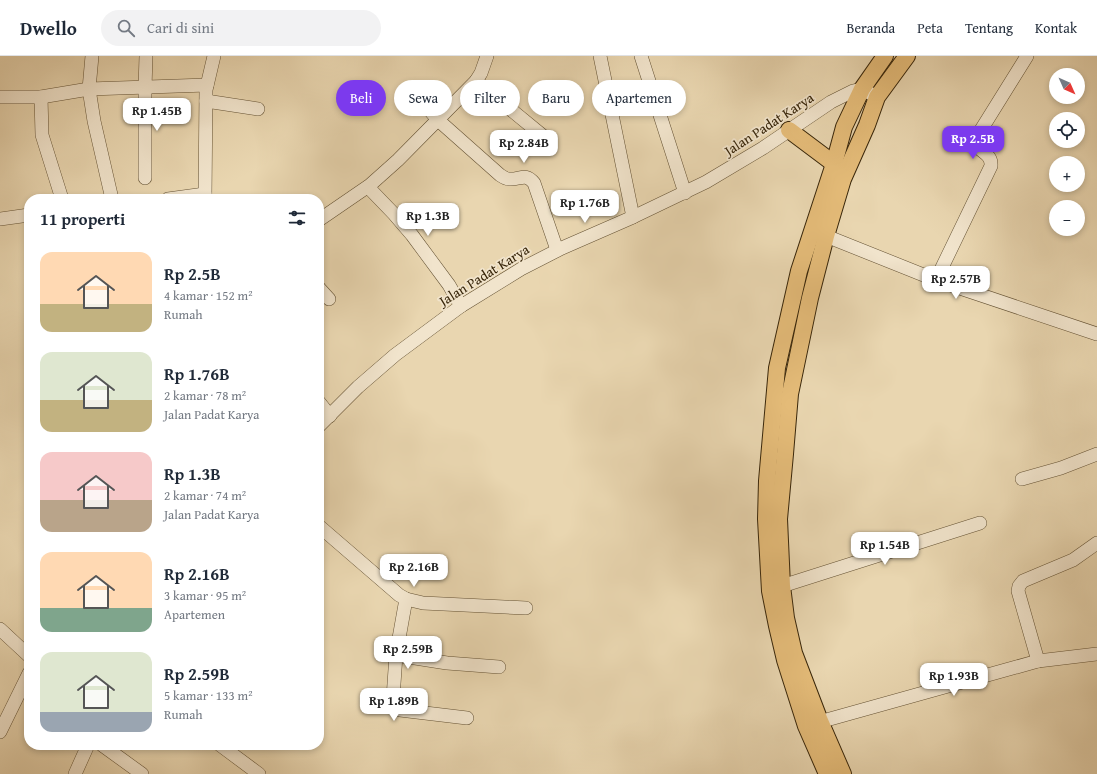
<!DOCTYPE html>
<html lang="id">
<meta charset="utf-8">
<style>
:root{--surface:#fff;--page:#f2f2f3;--text:#1f2937;--muted:#747a83;--line:#e0e1e3;--accent:#7c3aed}
body{margin:0;font-family:"Gentium Book Plus",serif;background:var(--page);color:var(--text);height:100vh;display:flex;flex-direction:column;font-size:15px;white-space:nowrap}
*{box-sizing:border-box;margin:0}
p{font-size:13px;color:var(--muted)}
.icon{flex:none;width:22px;height:22px;fill:none;stroke:currentColor;stroke-width:2;stroke-linecap:round;stroke-linejoin:round}
.map{position:relative;flex:1;overflow:hidden}
.side{position:absolute;left:24px;top:138px;width:300px;height:556px;display:flex;flex-direction:column;background:var(--surface);border-radius:16px;box-shadow:0 2px 6px #0003}
.side>*{flex:none}
.top-card{position:absolute;left:336px;top:24px;width:380px;height:36px;display:flex;gap:8px}
.needle{width:26px;rotate:135deg}
.tools{position:absolute;left:1049px;top:12px;display:grid;gap:8px}
.tools a{display:grid;place-items:center;width:36px;height:36px;border-radius:50%;background:var(--surface);box-shadow:0 2px 6px #0003;font-size:20px}
.price{position:absolute;translate:-50% -34px;padding:0 9px;border-radius:8px;background:#fff;color:#222;font-size:13px;line-height:26px;filter:drop-shadow(0 1px 2px #0008)}
.price::after{content:'';position:absolute;left:50%;top:24px;width:12px;height:9px;margin-left:-6px;background:inherit;clip-path:polygon(0 0,100% 0,50% 100%)}
.price.active{background:var(--accent);color:#fff}
ul{padding:0;list-style:none}
li{display:flex;align-items:center;gap:12px;height:100px;padding:0 16px}
li span{display:grid;place-items:center;flex:none;width:112px;height:80px;border-radius:12px;color:#555}
li>.icon{margin-inline-start:auto}
span .icon{width:48px;height:48px;fill:#fffc;stroke-width:1}
li b{font-size:17px}
h2{display:flex;justify-content:space-between;align-items:center;height:48px;padding:0 16px;font-size:17px}
.tag{padding:0 14px;border-radius:18px;background:var(--surface);box-shadow:0 2px 6px #0003;font-size:14px;line-height:36px}
.tag.active{background:var(--accent);color:#fff}
header{display:flex;align-items:center;gap:24px;box-sizing:border-box;height:56px;padding:0 20px;background:var(--surface);border-bottom:1px solid var(--line)}
header strong{font-size:19px}
nav{display:flex;gap:22px;margin-inline-start:auto;font-size:14px}
.search{width:280px;height:36px;background:var(--page);display:flex;align-items:center;gap:10px;box-sizing:border-box;padding:0 14px;border-radius:22px;color:var(--muted);font-size:15px}
.map>svg:first-child{display:block}
</style>
<header>
<strong>Dwello</strong>
<div class="search"><svg class="icon" aria-label="search" viewBox="0 0 24 24"><circle cx="10" cy="10" r="6"/><path d="M15 15l6 6"/></svg>Cari di sini</div>
<nav><a>Beranda</a><a>Peta</a><a>Tentang</a><a>Kontak</a></nav>
</header>
<div class="map">
<svg width="1097" height="718" viewBox="0 0 1097 718">
<rect width="100%" height="100%" fill="#e9d6b0"/>
<filter id="stains"><feTurbulence type="fractalNoise" baseFrequency=".005" numOctaves="4"/><feColorMatrix values="0 0 0 0 .2 0 0 0 0 .09 0 0 0 0 .02 0 0 0 .5 -.17"/></filter>
<radialGradient id="worn" r=".72"><stop offset=".6" stop-color="#630" stop-opacity="0"/><stop offset="1" stop-color="#630" stop-opacity=".3"/></radialGradient>
<g fill="none" stroke-linecap="round" stroke-linejoin="round">
<g stroke="#645234" stroke-width="14">
<g id="minor">
<path d="M92,0L89,33L94,65L112,143"/>
<path d="M600,0L633,161"/>
<path d="M641,0L685,137"/>
<path d="M476,25L543,80"/>
<path d="M412,33L438,64L500,119C503,121 506,123 509,123C520,124 525,116 534,127L557,194"/>
<path d="M0,41H41L89,33L207,29"/>
<path d="M41,41L42,79L62,143"/>
<path d="M206,45L258,53"/>
<path d="M145,122V32L146,0"/>
<path d="M368,131L394,158L412,179L449,229L461,250"/>
<path d="M168,143L205,138"/>
<path d="M205,143L206,34L214,0"/>
<path d="M0,163L29,159"/>
<path d="M319,164L370,129L398,104L476,25L481,17L487,0"/>
<path d="M826,180L936,224L1097,278"/>
<path d="M936,224L991,110C992,97 980,97 975,87L976,82L1027,0"/>
<path d="M319,232L329,243"/>
<path d="M319,346L330,360"/>
<path d="M319,370L358,331L395,299L461,250L521,213L562,192L633,161L706,126L763,92L831,46L853,35L862,33L877,41"/>
<path d="M1022,423L1061,412L1097,398"/>
<path d="M319,470L399,539L406,543L423,547L526,552"/>
<path d="M782,530L980,467"/>
<path d="M406,543L396,599L447,607L499,611"/>
<path d="M0,573L29,600"/>
<path d="M396,599L393,642L396,651L400,654L467,662"/>
<path d="M1038,605L1018,535L1019,530L1023,525L1073,504L1097,487"/>
<path d="M812,668L1038,605L1097,598"/>
<path d="M0,676L29,617"/>
<path d="M102,689L142,718"/>
<path d="M220,689L259,718"/>
<path d="M75,718L88,689"/>
</g>
</g>
<g stroke="#38260a" stroke-width="18">
<g id="major">
<path d="M789,74L841,113"/>
<path d="M827,718L806,670L785,604L777,570L770,535L766,463L767,425L777,312L799,215L834,108L844,71L862,33L885,0"/>
<path d="M843,718L820,665L794,597L786,562L782,530L779,463L785,398L790,338L810,242L826,180L843,123L867,69L877,41L907,0"/>
</g>
</g>
<use href="#minor" stroke="#f1e4cc" stroke-width="13"/>
<use href="#major" stroke="#e4bb78" stroke-width="16"/>
</g>
<g text-anchor="middle" dominant-baseline="central" stroke-width="3.5" stroke-linejoin="round" paint-order="stroke">
<g font-size="14" fill="#38260a" stroke="#f1e4cc">
<text transform="translate(769 68) rotate(-33)">Jalan Padat Karya</text>
<text transform="translate(484 219) rotate(-32)">Jalan Padat Karya</text>
</g>
</g>
<rect width="100%" height="100%" filter="url(#stains)"/>
<rect width="100%" height="100%" fill="url(#worn)"/>
</svg>
<div class="tools">
<a><svg class="needle" viewBox="-14 -14 28 28"><path d="M0-13l5 13h-10z" fill="#e53935"/><path d="M0 13l5-13h-10z" fill="#747a83"/></svg></a>
<a><svg class="icon" aria-label="locate" viewBox="0 0 24 24"><circle cx="12" cy="12" r="6"/><path d="M12 2v4M12 18v4M2 12h4M18 12h4"/></svg></a>
<a>+</a>
<a>−</a>
</div>
<b class="price" style="left:157px;top:76px">Rp 1.45B</b>
<b class="price active" style="left:973px;top:104px">Rp 2.5B</b>
<b class="price" style="left:524px;top:108px">Rp 2.84B</b>
<b class="price" style="left:585px;top:168px">Rp 1.76B</b>
<b class="price" style="left:428px;top:181px">Rp 1.3B</b>
<b class="price" style="left:956px;top:244px">Rp 2.57B</b>
<b class="price" style="left:885px;top:510px">Rp 1.54B</b>
<b class="price" style="left:414px;top:532px">Rp 2.16B</b>
<b class="price" style="left:408px;top:614px">Rp 2.59B</b>
<b class="price" style="left:954px;top:641px">Rp 1.93B</b>
<b class="price" style="left:394px;top:666px">Rp 1.89B</b>
<div class="top-card">
<a class="tag active">Beli</a>
<a class="tag">Sewa</a>
<a class="tag">Filter</a>
<a class="tag">Baru</a>
<a class="tag">Apartemen</a>
</div>
<section class="side">
<h2>11 properti<svg class="icon" aria-label="filters" viewBox="0 0 24 24"><path d="M4 7h16M4 17h16"/><circle cx="9" cy="7" r="2"/><circle cx="15" cy="17" r="2"/></svg></h2>
<ul>
<li><span style="background:linear-gradient(#ffd9b3 65%,#c2b280 0)"><svg class="icon" aria-label="home" viewBox="0 0 24 24"><path d="M3 11l9-7 9 7M6 9v11h12V9"/></svg></span><div><b>Rp 2.5B</b><p>4 kamar · 152 m²</p><p>Rumah</p></div></li>
<li><span style="background:linear-gradient(#dfe7d0 60%,#c2b280 0)"><svg class="icon" aria-label="home" viewBox="0 0 24 24"><path d="M3 11l9-7 9 7M6 9v11h12V9"/></svg></span><div><b>Rp 1.76B</b><p>2 kamar · 78 m²</p><p>Jalan Padat Karya</p></div></li>
<li><span style="background:linear-gradient(#f6c9c9 60%,#b9a48a 0)"><svg class="icon" aria-label="home" viewBox="0 0 24 24"><path d="M3 11l9-7 9 7M6 9v11h12V9"/></svg></span><div><b>Rp 1.3B</b><p>2 kamar · 74 m²</p><p>Jalan Padat Karya</p></div></li>
<li><span style="background:linear-gradient(#ffd9b3 70%,#7fa58c 0)"><svg class="icon" aria-label="home" viewBox="0 0 24 24"><path d="M3 11l9-7 9 7M6 9v11h12V9"/></svg></span><div><b>Rp 2.16B</b><p>3 kamar · 95 m²</p><p>Apartemen</p></div></li>
<li><span style="background:linear-gradient(#dfe7d0 75%,#9aa5b1 0)"><svg class="icon" aria-label="home" viewBox="0 0 24 24"><path d="M3 11l9-7 9 7M6 9v11h12V9"/></svg></span><div><b>Rp 2.59B</b><p>5 kamar · 133 m²</p><p>Rumah</p></div></li>
</ul>
</section>
</div>
